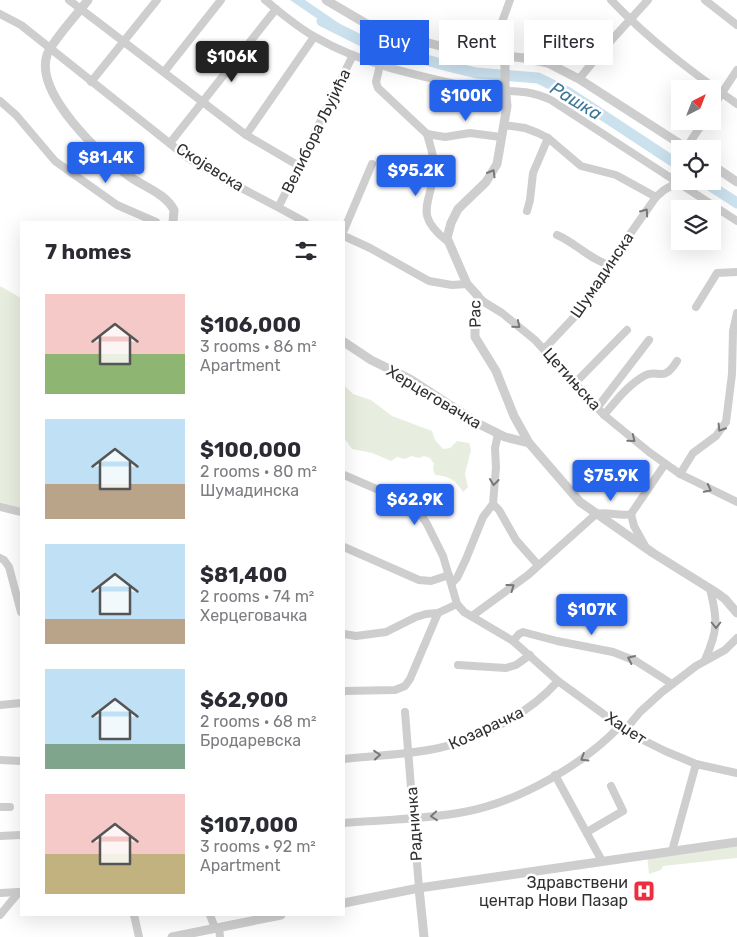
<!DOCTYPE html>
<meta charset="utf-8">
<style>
:root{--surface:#fff;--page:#f7f7f7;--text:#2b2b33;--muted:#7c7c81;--accent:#2563eb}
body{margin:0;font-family:Rubik,sans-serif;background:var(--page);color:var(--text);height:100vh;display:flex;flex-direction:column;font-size:19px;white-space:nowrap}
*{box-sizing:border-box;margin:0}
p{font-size:16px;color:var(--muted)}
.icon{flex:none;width:28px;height:28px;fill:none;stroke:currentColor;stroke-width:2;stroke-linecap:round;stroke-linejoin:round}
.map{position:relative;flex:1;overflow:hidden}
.details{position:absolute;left:20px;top:221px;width:325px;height:695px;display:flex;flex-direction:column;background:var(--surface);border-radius:0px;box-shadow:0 5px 20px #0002}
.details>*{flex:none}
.hud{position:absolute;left:360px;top:20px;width:301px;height:45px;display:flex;gap:10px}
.needle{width:32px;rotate:42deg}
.tools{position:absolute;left:671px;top:80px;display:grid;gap:10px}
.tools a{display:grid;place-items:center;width:50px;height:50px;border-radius:0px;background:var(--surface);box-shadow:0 5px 20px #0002;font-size:25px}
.price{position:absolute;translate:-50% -42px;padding:0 11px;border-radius:5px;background:var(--accent);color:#fff;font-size:16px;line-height:32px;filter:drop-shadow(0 1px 2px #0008)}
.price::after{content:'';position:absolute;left:50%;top:30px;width:15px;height:11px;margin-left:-8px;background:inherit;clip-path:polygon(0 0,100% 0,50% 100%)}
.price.on{background:#222;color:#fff}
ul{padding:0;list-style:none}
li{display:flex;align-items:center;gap:15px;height:125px;padding:0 25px}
li span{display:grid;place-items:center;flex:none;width:140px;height:100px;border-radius:0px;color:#555}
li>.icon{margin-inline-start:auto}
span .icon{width:60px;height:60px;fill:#fffc;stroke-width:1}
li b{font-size:21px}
h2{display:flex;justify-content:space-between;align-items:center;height:60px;padding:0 25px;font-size:21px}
.tag{padding:0 18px;border-radius:0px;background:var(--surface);box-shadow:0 5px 20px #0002;font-size:18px;line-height:45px}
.tag.on{background:var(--accent);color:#fff}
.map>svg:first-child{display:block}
</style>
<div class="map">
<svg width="737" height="937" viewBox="0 0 737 937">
<rect width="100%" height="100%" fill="#fff"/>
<g fill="#e8eedf">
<path d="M0,286L21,298V512L0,507Z"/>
<path d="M344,385L353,394L371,400L392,416L432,431L435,440L443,449L450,448L457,441L469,443L471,450L465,474L468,487L463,492C455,480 450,476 435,475L433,469L434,464L430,458L424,456L419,458L411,456L405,459L397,457L391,461L372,453L352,449L344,438Z"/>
<path d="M737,842V858L663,866L661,870L649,874L647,855Z"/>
</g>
<path fill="#cbe1ee" d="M290,0H305L340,24L334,30Z"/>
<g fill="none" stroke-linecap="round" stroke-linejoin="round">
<g stroke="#cbe1ee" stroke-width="11">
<path d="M322,21L364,42L444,65L476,73L538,78L569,93L680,166"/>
<path d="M703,181L737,203"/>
</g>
<g stroke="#cecece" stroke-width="8">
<path d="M69,0L246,135L299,166"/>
<path d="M265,0C281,13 298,28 317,38C364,65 420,76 473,88C502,94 521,86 551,100L737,221"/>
<path d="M611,0C649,40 692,72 737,104"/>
<path d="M705,0L737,25"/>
<path d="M0,14L21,25L188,158C226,182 267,200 305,222"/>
<path d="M505,57L502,22L510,0"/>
<path d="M380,65L376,82L378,88L427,134L445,137L470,133L501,137"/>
<path d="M164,72L221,0"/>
<path d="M579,79L606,46L648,0"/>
<path d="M91,82L157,0"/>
<path d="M0,101L16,115L55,161L117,205L156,222"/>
<path d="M712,108L737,70"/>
<path d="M504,125L525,128L538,133L548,138L581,166L616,175L656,197"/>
<path d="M427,134C430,145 435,158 434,169C432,204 412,213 447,241"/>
<path d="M246,135L314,37"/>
<path d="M170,143L276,9"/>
<path d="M686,148L704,121"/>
<path d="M279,206L353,55"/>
<path d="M527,211L530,200L533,173L548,138"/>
<path d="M344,230L372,164"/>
<path d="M557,235C576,243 590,260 610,265"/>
<path d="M344,236L370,248L429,281L452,285L467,284"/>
<path d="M478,296L484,302L502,313L535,340L604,415L649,452L680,474L737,502"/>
<path d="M696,307L717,273L737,272"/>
<path d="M544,349L581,310L623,244L656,197L664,190L678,182"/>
<path d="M575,383L627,330"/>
<path d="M597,408L649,340"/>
<path d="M604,415C616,401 628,385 644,376C658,367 662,385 677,361"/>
<path d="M680,474L693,453L716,436L726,422L732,374L733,331L737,313"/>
<path d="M344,475L395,497L421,515L427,524L443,556L457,604L464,612L513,641L558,681L620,726L639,738L665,751L696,764L737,773"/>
<path d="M493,504L499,510L516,540L538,565"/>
<path d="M0,507L21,512"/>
<path d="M645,546L634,526L631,514L665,464"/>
<path d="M344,547L419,580L431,581L449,575"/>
<path d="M0,558L4,560L9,567L21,612"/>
<path d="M452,583L457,578L466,559L483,517L493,504L496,467L495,448L498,434"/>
<path d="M472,616L528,575L596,514C608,511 620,517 631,514"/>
<path d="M344,634L356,636L386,632L416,617L426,614L438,613L457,604"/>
<path d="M513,641L519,634L523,632L557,641L613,652L636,661L672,684"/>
<path d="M705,660C718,630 718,621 710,589"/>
<path d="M458,665L506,668L516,665L530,655"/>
<path d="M344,691L395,690L405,686L410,679L438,613"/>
<path d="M0,705L21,703"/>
<path d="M405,712L419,888"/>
<path d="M625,730L640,712L662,692L696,666L725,650L737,638"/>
<path d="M344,759C375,755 408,755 439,748C481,739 530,713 558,681"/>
<path d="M0,760L21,761"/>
<path d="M555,775L602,861"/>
<path d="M0,807H10"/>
<path d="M344,823C384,820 430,819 469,811C521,800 583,765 620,726"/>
<path d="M587,832L623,811L611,786"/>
<path d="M0,836L21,835"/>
<path d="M672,851L696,764"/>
<path d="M0,893L19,892"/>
<path d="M0,915L19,892"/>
<path d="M134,915L139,937"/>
<path d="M210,915L215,928"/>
<path d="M219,927L220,937"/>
</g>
<g stroke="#cecece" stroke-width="9">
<path d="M88,0C79,12 51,42 47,55C34,93 101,156 129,176C144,187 165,193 174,210L173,222"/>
<path d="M326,0L365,23L400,36L461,51L524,58L548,63L579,79L688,149"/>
<path d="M505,57V85L507,106L497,164L486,182L458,209L451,223L447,238L467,284L478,296L475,321V337L496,371L514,416L529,443L580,502L653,553L717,593L725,599L737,613"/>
<path d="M712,165L737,182"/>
<path d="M344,342L371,360L410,379L479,424L505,437L529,443"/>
<path d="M419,888L424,937"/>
<path d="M344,903L419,888L737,842"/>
<path d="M172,937L281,915"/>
</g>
</g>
<defs><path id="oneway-chevron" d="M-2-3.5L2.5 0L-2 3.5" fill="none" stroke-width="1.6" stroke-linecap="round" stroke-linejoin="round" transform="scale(1.25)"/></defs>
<g stroke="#787878">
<use href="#oneway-chevron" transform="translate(492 173) rotate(-60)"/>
<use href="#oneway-chevron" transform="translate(645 212) rotate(-55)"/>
<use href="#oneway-chevron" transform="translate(517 325) rotate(40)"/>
<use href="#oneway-chevron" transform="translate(721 428) rotate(122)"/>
<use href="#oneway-chevron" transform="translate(632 439) rotate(39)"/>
<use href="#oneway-chevron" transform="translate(494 482) rotate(96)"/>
<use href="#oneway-chevron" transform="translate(708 489) rotate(27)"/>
<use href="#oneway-chevron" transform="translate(511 587) rotate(-36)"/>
<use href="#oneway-chevron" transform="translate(716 625) rotate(90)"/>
<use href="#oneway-chevron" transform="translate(631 659) rotate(-155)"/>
<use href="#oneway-chevron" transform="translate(377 755) rotate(-5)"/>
<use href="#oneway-chevron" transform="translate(584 758) rotate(148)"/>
<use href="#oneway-chevron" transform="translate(434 816) rotate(175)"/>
</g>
<defs>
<g id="hospital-square" transform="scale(1.125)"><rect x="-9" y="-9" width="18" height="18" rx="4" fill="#ed2e41" stroke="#fff"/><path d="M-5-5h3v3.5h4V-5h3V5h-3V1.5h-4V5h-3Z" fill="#fff"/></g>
</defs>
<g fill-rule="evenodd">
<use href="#hospital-square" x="644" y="891"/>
</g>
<g text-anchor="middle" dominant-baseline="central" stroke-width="5" stroke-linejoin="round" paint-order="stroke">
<g font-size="16" fill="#313131" stroke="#fff">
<text transform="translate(316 131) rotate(-64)">Велибора Љујића</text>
<text transform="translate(210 167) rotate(32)">Скојевска</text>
<text transform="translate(602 275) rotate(-56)">Шумадинска</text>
<text transform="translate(475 314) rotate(-91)">Рас</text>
<text transform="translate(572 379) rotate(48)">Цетињска</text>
<text transform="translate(434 397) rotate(31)">Херцеговачка</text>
<text transform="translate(486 728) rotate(-25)">Козарачка</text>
<text transform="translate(626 728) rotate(33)">Хаџет</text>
<text transform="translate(414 824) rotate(-94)">Радничка</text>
</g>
<g font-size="16" fill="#313131" stroke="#fff" text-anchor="end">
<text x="628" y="882">Здравствени<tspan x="628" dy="18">центар Нови Пазар</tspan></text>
</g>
<g font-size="18" font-style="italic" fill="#3a7698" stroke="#fff">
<text transform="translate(576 101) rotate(31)">Рашка</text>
</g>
</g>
</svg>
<div class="tools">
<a><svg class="needle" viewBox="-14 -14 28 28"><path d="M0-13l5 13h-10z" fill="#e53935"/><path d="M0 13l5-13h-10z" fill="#7c7c81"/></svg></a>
<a><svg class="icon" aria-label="locate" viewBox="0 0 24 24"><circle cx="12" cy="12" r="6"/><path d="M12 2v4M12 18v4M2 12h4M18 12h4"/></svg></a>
<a><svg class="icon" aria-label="layers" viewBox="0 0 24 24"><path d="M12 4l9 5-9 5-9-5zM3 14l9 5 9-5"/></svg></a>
</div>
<b class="price on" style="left:232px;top:83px">$106K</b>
<b class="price" style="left:466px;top:122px">$100K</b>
<b class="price" style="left:106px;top:184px">$81.4K</b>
<b class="price" style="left:416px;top:197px">$95.2K</b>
<b class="price" style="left:611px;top:502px">$75.9K</b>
<b class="price" style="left:415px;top:526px">$62.9K</b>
<b class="price" style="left:592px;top:636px">$107K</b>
<div class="hud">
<a class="tag on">Buy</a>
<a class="tag">Rent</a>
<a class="tag">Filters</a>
</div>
<section class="details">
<h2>7 homes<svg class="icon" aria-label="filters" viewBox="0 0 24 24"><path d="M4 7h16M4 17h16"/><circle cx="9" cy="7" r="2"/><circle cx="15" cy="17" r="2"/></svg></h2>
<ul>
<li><span style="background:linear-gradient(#f6c9c9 60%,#8fb573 0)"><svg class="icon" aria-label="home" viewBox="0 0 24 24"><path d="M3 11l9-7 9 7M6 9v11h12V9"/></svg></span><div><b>$106,000</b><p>3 rooms · 86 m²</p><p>Apartment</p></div></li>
<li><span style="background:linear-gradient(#bfe0f5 65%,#b9a48a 0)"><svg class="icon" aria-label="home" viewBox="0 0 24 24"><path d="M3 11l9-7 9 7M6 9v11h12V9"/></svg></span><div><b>$100,000</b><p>2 rooms · 80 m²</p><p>Шумадинска</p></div></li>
<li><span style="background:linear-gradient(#bfe0f5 75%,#b9a48a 0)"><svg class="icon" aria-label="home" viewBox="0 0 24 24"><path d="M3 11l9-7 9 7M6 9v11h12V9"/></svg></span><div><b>$81,400</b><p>2 rooms · 74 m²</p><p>Херцеговачка</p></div></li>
<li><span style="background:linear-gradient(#bfe0f5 75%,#7fa58c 0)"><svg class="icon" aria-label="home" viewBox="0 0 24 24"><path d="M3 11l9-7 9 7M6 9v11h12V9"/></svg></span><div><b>$62,900</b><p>2 rooms · 68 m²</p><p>Бродаревска</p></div></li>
<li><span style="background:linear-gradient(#f6c9c9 60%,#c2b280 0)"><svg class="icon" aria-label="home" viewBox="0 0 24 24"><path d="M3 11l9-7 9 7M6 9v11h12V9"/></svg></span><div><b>$107,000</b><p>3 rooms · 92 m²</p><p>Apartment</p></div></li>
</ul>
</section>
</div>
